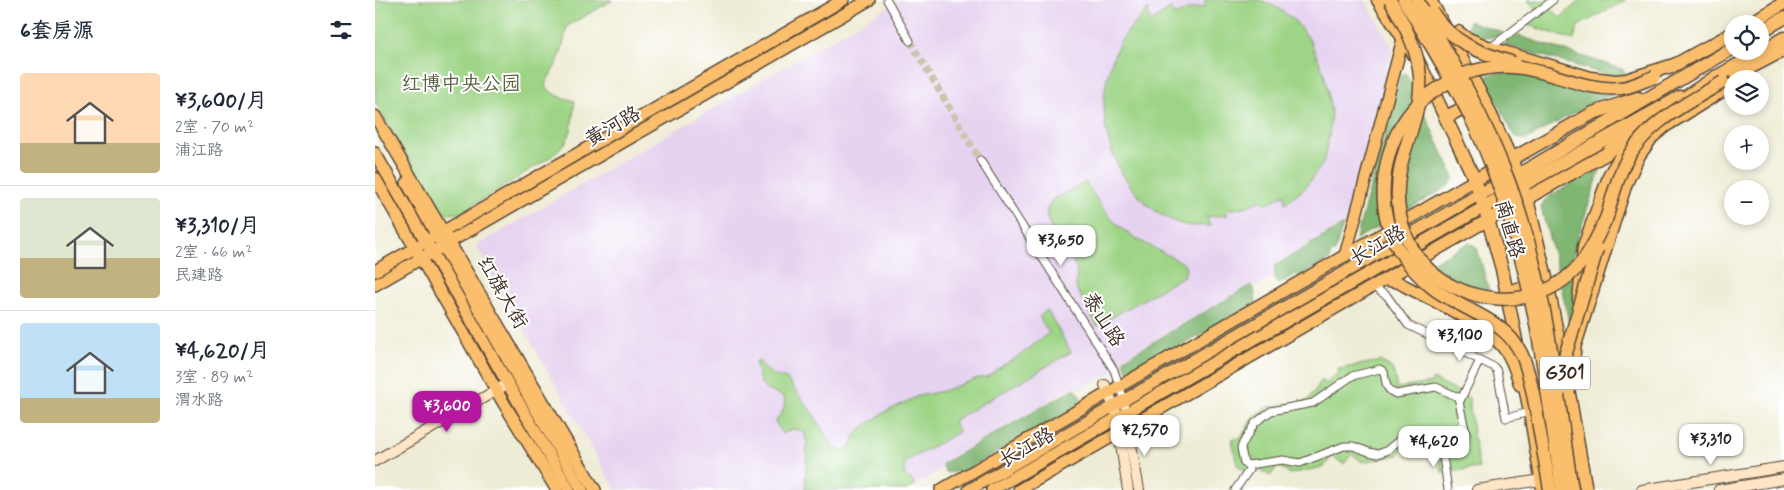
<!DOCTYPE html>
<html lang="zh">
<meta charset="utf-8">
<style>
:root{--surface:#fff;--page:#f6f6f7;--text:#1f2937;--muted:#747a83;--line:#e0e1e3;--accent:#b5179e}
body{margin:0;font-family:Mynerve,"LXGW WenKai TC",sans-serif;background:var(--page);color:var(--text);height:100vh;display:flex;flex-direction:column;font-size:19px;white-space:nowrap}
*{box-sizing:border-box;margin:0}
p{font-size:16px;color:var(--muted)}
.icon{flex:none;width:28px;height:28px;fill:none;stroke:currentColor;stroke-width:2;stroke-linecap:round;stroke-linejoin:round}
.map{position:relative;flex:1;overflow:hidden}
.sheet{display:flex;flex-direction:column;background:var(--surface);width:375px}
.sheet>*{flex:none}
.tools{position:absolute;left:1349px;top:15px;display:grid;gap:10px}
.tools a{display:grid;place-items:center;width:45px;height:45px;border-radius:50%;background:var(--surface);box-shadow:0 2px 8px #0003;font-size:25px}
.price{position:absolute;translate:-50% -42px;padding:0 11px;border-radius:10px;background:#fff;color:#222;font-size:16px;line-height:32px;filter:drop-shadow(0 1px 2px #0008)}
.price::after{content:'';position:absolute;left:50%;top:30px;width:15px;height:11px;margin-left:-8px;background:inherit;clip-path:polygon(0 0,100% 0,50% 100%)}
.price.active{background:var(--accent);color:#fff}
ul{padding:0;list-style:none}
li{display:flex;align-items:center;gap:15px;height:125px;padding:0 20px}
li+li{border-top:1px solid var(--line)}
li span{display:grid;place-items:center;flex:none;width:140px;height:100px;border-radius:5px;color:#555}
li>.icon{margin-inline-start:auto}
span .icon{width:60px;height:60px;fill:#fffc;stroke-width:1}
li b{font-size:21px}
h2{display:flex;justify-content:space-between;align-items:center;height:60px;padding:0 20px;font-size:21px}
main{display:flex;flex:1;min-height:0}
.map>svg:first-child{display:block}
</style>
<main>
<section class="sheet">
<h2>6套房源<svg class="icon" aria-label="filters" viewBox="0 0 24 24"><path d="M4 7h16M4 17h16"/><circle cx="9" cy="7" r="2"/><circle cx="15" cy="17" r="2"/></svg></h2>
<ul>
<li><span style="background:linear-gradient(#ffd9b3 70%,#c2b280 0)"><svg class="icon" aria-label="home" viewBox="0 0 24 24"><path d="M3 11l9-7 9 7M6 9v11h12V9"/></svg></span><div><b>¥3,600/月</b><p>2室 · 70 m²</p><p>浦江路</p></div></li>
<li><span style="background:linear-gradient(#dfe7d0 60%,#c2b280 0)"><svg class="icon" aria-label="home" viewBox="0 0 24 24"><path d="M3 11l9-7 9 7M6 9v11h12V9"/></svg></span><div><b>¥3,310/月</b><p>2室 · 66 m²</p><p>民建路</p></div></li>
<li><span style="background:linear-gradient(#bfe0f5 75%,#c2b280 0)"><svg class="icon" aria-label="home" viewBox="0 0 24 24"><path d="M3 11l9-7 9 7M6 9v11h12V9"/></svg></span><div><b>¥4,620/月</b><p>3室 · 89 m²</p><p>渭水路</p></div></li>
</ul>
</section>
<div class="map">
<svg width="1409" height="490" viewBox="0 0 1409 490">
<rect width="100%" height="100%" fill="#fff"/>
<filter id="ink" filterUnits="userSpaceOnUse"><feTurbulence type="fractalNoise" baseFrequency=".02" numOctaves="2"/><feDisplacementMap in="SourceGraphic" scale="10" xChannelSelector="R" yChannelSelector="G"/><feConvolveMatrix kernelMatrix="1 2 1 2 8 2 1 2 1" color-interpolation-filters="sRGB"/></filter>
<filter id="wash" filterUnits="userSpaceOnUse"><feTurbulence type="fractalNoise" baseFrequency=".0096" numOctaves="4" result="noise"/><feDisplacementMap in="SourceGraphic" scale="20" xChannelSelector="R" yChannelSelector="G"/><feGaussianBlur stdDeviation="1.12" result="paint"/><feColorMatrix in="noise" values="0 0 0 0 0 0 0 0 0 0 0 0 0 0 0 0 0 1.4 0 .05"/><feComposite in="paint" operator="in"/></filter>
<g filter="url(#wash)">
<rect width="100%" height="100%" fill="#efecd5"/>
<path fill="#e6d3f0" d="M525,0H537L540,3L545,0H990L1018,49L973,221L898,265V277L880,287L876,284L748,358V366L706,389L699,386L565,464L568,469L532,490H241L101,246Z"/>
<g fill="#9dd485" stroke="#6c7f52">
<path d="M0,0H238L192,26L188,46L182,63L170,84C176,96 187,97 200,101L196,130L191,142L177,156L87,212C77,214 71,216 62,210L0,102Z"/>
<path d="M829,0H886L901,7L918,19L933,37L949,72L956,112L954,136L948,164L928,190L910,204L909,194L891,205L887,200L870,207L851,210L853,215L831,217L836,226C826,225 815,227 806,224C760,209 730,157 729,110C728,89 734,67 742,48C749,33 763,21 773,9L775,22L797,8L799,16L814,9L831,6Z"/>
<path d="M1153,0H1184L1176,8L1185,18L1205,0H1251L1203,26L1199,40L1152,25L1165,15Z"/>
<path d="M711,182C720,197 730,214 744,226C761,241 788,252 808,263L811,268L809,276L722,326L701,288L702,270L697,258L686,247L679,237L672,217V209L677,200Z"/>
<path d="M672,310L696,352L578,421L584,432L530,462L529,475L537,480L540,485L532,490H430L432,444L429,431L417,429L407,434L400,421C407,414 411,408 409,397C404,394 400,393 394,391C384,387 383,372 380,363L384,361C392,372 398,377 412,379L438,414L456,444L461,449L470,450L477,445L480,436L488,427L510,412L543,396L568,391L603,378L612,377L622,369L644,356L674,333L664,317Z"/>
<path d="M1005,361L1018,369L1022,388L1056,383L1058,379L1094,398L1098,435L1104,468L1067,473L1063,450L1052,441L1043,452L1031,444L1023,455L988,462L977,454L969,464L957,456L949,467L914,474L903,466L895,476L883,468L869,470L862,465L857,439L866,438L877,418L893,407L932,401L947,380L952,384L957,377L964,375L963,369Z"/>
</g>
<g fill="#7eb672" stroke="#5c7048">
<path d="M1094,21L1127,32C1115,42 1105,37 1092,31Z"/>
<path d="M1144,36L1247,69L1251,75H1233L1130,45L1131,40Z"/>
<path d="M1031,73L1079,178L1074,186L981,239L1026,75Z"/>
<path d="M1122,73H1142L1160,76L1209,91L1237,95L1224,99L1152,139H1146L1139,136L1111,80L1113,75Z"/>
<path d="M1226,167L1201,243L1198,259L1201,290L1194,322L1180,260L1166,208L1169,201L1175,196Z"/>
<path d="M968,225L960,251L955,255V260L924,277L921,274L903,284L900,278L899,266Z"/>
<path d="M1093,243L1099,245L1102,248L1115,294L1076,281L1055,264Z"/>
<path d="M876,285L879,288L881,303L763,371L760,367L753,371L750,365L749,359Z"/>
<path d="M700,388L709,403L583,474L581,471L575,473L571,472L567,464Z"/>
</g>
</g>
<g filter="url(#ink)">
<g fill="none" stroke-linecap="round" stroke-linejoin="round">
<path stroke="#cbc5b0" stroke-width="7" stroke-dasharray="7 3.5" stroke-linecap="butt" d="M535,41L605,160"/>
<g stroke="#564739" stroke-width="9">
<g id="street">
<path d="M512,0L535,41"/>
<path d="M1115,48L1178,0"/>
<path d="M605,160L739,370L749,400L753,428"/>
<path d="M998,287L1012,296L1033,325L1119,367L1122,371L1131,418L1155,412"/>
<path d="M1005,369L1009,372C1011,382 1010,390 1021,394L1061,387L1083,397L1091,434L1090,439L1066,443L1047,435H1040L1027,438L1011,451L1003,454L994,452L978,446H969L925,463L908,460L873,465L869,463L866,448L868,443L880,423L896,411L938,403L977,376Z"/>
<path d="M1085,401L1105,360"/>
<path d="M1066,443L1073,490"/>
<path d="M860,490L874,470L873,465"/>
</g>
</g>
<g stroke="#564739" stroke-width="12">
<g id="secondary">
<path d="M730,385L741,412L753,490"/>
<path d="M753,428L764,490"/>
<path d="M0,461L132,384"/>
<path d="M1102,490L1166,480"/>
<path d="M1267,490L1409,467"/>
<path d="M1344,490L1409,479"/>
</g>
</g>
<g stroke="#564739" stroke-width="14">
<g id="primary">
<path d="M0,116L220,490"/>
<path d="M0,153L194,490"/>
<path d="M0,178L128,402L182,490"/>
<path d="M32,183L207,490"/>
<path d="M970,256L1028,39"/>
<path d="M0,271L468,0"/>
<path d="M1011,280L1023,282L1030,286C1058,301 1111,324 1130,350C1138,360 1141,373 1145,385"/>
<path d="M0,285L494,0"/>
<path d="M566,490L1100,180"/>
<path d="M594,490L1105,194"/>
<path d="M617,490L1109,207"/>
<path d="M644,490L1113,220"/>
</g>
</g>
<g stroke="#564739" stroke-width="15">
<g id="highway">
<path d="M1003,0L1042,59L1055,85L1100,180L1113,220L1127,269L1155,412L1168,490"/>
<path d="M1055,0L1108,98L1136,159L1152,199L1172,282L1194,394L1211,490"/>
<path d="M1374,24L1409,3"/>
<path d="M1083,32L1091,38L1115,48L1216,78L1241,81L1251,80L1299,65"/>
<path d="M1385,32L1409,18"/>
<path d="M1294,68L1358,33"/>
<path d="M1361,75L1409,50"/>
<path d="M1336,80L1409,38"/>
<path d="M1300,104L1342,76"/>
<path d="M1071,117L1100,102"/>
<path d="M1100,180L1218,113L1263,98"/>
<path d="M1105,194L1143,175L1358,48"/>
<path d="M1109,207L1305,97"/>
<path d="M1113,220L1231,154L1254,131"/>
<path d="M1131,292L1162,284"/>
<path d="M1204,300L1209,246L1235,174L1250,149L1269,128L1284,116"/>
<path d="M1201,342L1251,183L1264,155L1277,137L1290,126L1358,84"/>
<path d="M1196,382L1201,332"/>
</g>
</g>
<use href="#street" stroke="#fff" stroke-width="7"/>
<use href="#secondary" stroke="#fde5c5" stroke-width="10"/>
<use href="#primary" stroke="#fabe6d" stroke-width="11"/>
<use href="#highway" stroke="#fabe6d" stroke-width="12"/>
<g stroke="#564739" stroke-width="15" stroke-linecap="butt">
<g id="highway-bridge">
<path d="M1015,0C1029,24 1043,48 1045,77C1047,107 1033,136 1026,165C1015,213 1033,265 1079,287C1106,300 1139,303 1167,292C1204,277 1218,248 1233,214"/>
<path d="M1029,0C1052,38 1075,76 1095,116C1118,163 1135,215 1148,266C1167,339 1175,415 1187,490"/>
<path d="M1042,0C1077,59 1110,118 1134,182C1171,280 1181,387 1197,490"/>
<path d="M1057,12C1077,43 1105,53 1139,63"/>
<path d="M1170,73C1194,80 1221,91 1246,88C1257,87 1268,81 1279,77"/>
<path d="M1231,220C1236,202 1241,182 1249,165C1268,124 1311,104 1348,82"/>
<path d="M1188,389V363L1222,249"/>
<path d="M1175,490C1171,465 1166,440 1162,415C1158,395 1155,372 1146,353C1128,318 1089,311 1059,289C1046,279 1033,264 1024,250C997,204 1007,140 1044,103C1052,95 1062,89 1072,83C1080,78 1089,73 1099,71C1129,63 1148,67 1177,75"/>
</g>
</g>
<use href="#highway-bridge" stroke="#fabe6d" stroke-width="12"/>
</g>
</g>
<g text-anchor="middle" dominant-baseline="central" stroke-width="4" stroke-linejoin="round" paint-order="stroke">
<rect fill="#fff" stroke="#766a62" stroke-width="1" x="1165" y="356.5" width="50" height="33" rx="4"/>
<g font-size="19" font-weight="bold" fill="#3b2a1e">
<text x="1190" y="373">G301</text>
</g>
<g font-size="20" fill="#585d3d" stroke="#fff">
<text x="86" y="84">红博中央公园</text>
</g>
<g font-size="20" fill="#3b2a1e" stroke="#fff">
<text transform="translate(238 127) rotate(-30)">黄河路</text>
<text transform="translate(1134 229) rotate(74)">南直路</text>
<text transform="translate(1003 246) rotate(-30)">长江路</text>
<text transform="translate(127 293) rotate(60)">红旗大街</text>
<text transform="translate(728 320) rotate(57)">泰山路</text>
<text transform="translate(652 448) rotate(-30)">长江路</text>
</g>
</g>
</svg>
<div class="tools">
<a><svg class="icon" aria-label="locate" viewBox="0 0 24 24"><circle cx="12" cy="12" r="6"/><path d="M12 2v4M12 18v4M2 12h4M18 12h4"/></svg></a>
<a><svg class="icon" aria-label="layers" viewBox="0 0 24 24"><path d="M12 4l9 5-9 5-9-5zM3 14l9 5 9-5"/></svg></a>
<a>+</a>
<a>−</a>
</div>
<b class="price" style="left:686px;top:267px">¥3,650</b>
<b class="price" style="left:1085px;top:362px">¥3,100</b>
<b class="price active" style="left:72px;top:433px">¥3,600</b>
<b class="price" style="left:770px;top:457px">¥2,570</b>
<b class="price" style="left:1336px;top:466px">¥3,310</b>
<b class="price" style="left:1059px;top:468px">¥4,620</b>
</div>
</main>
